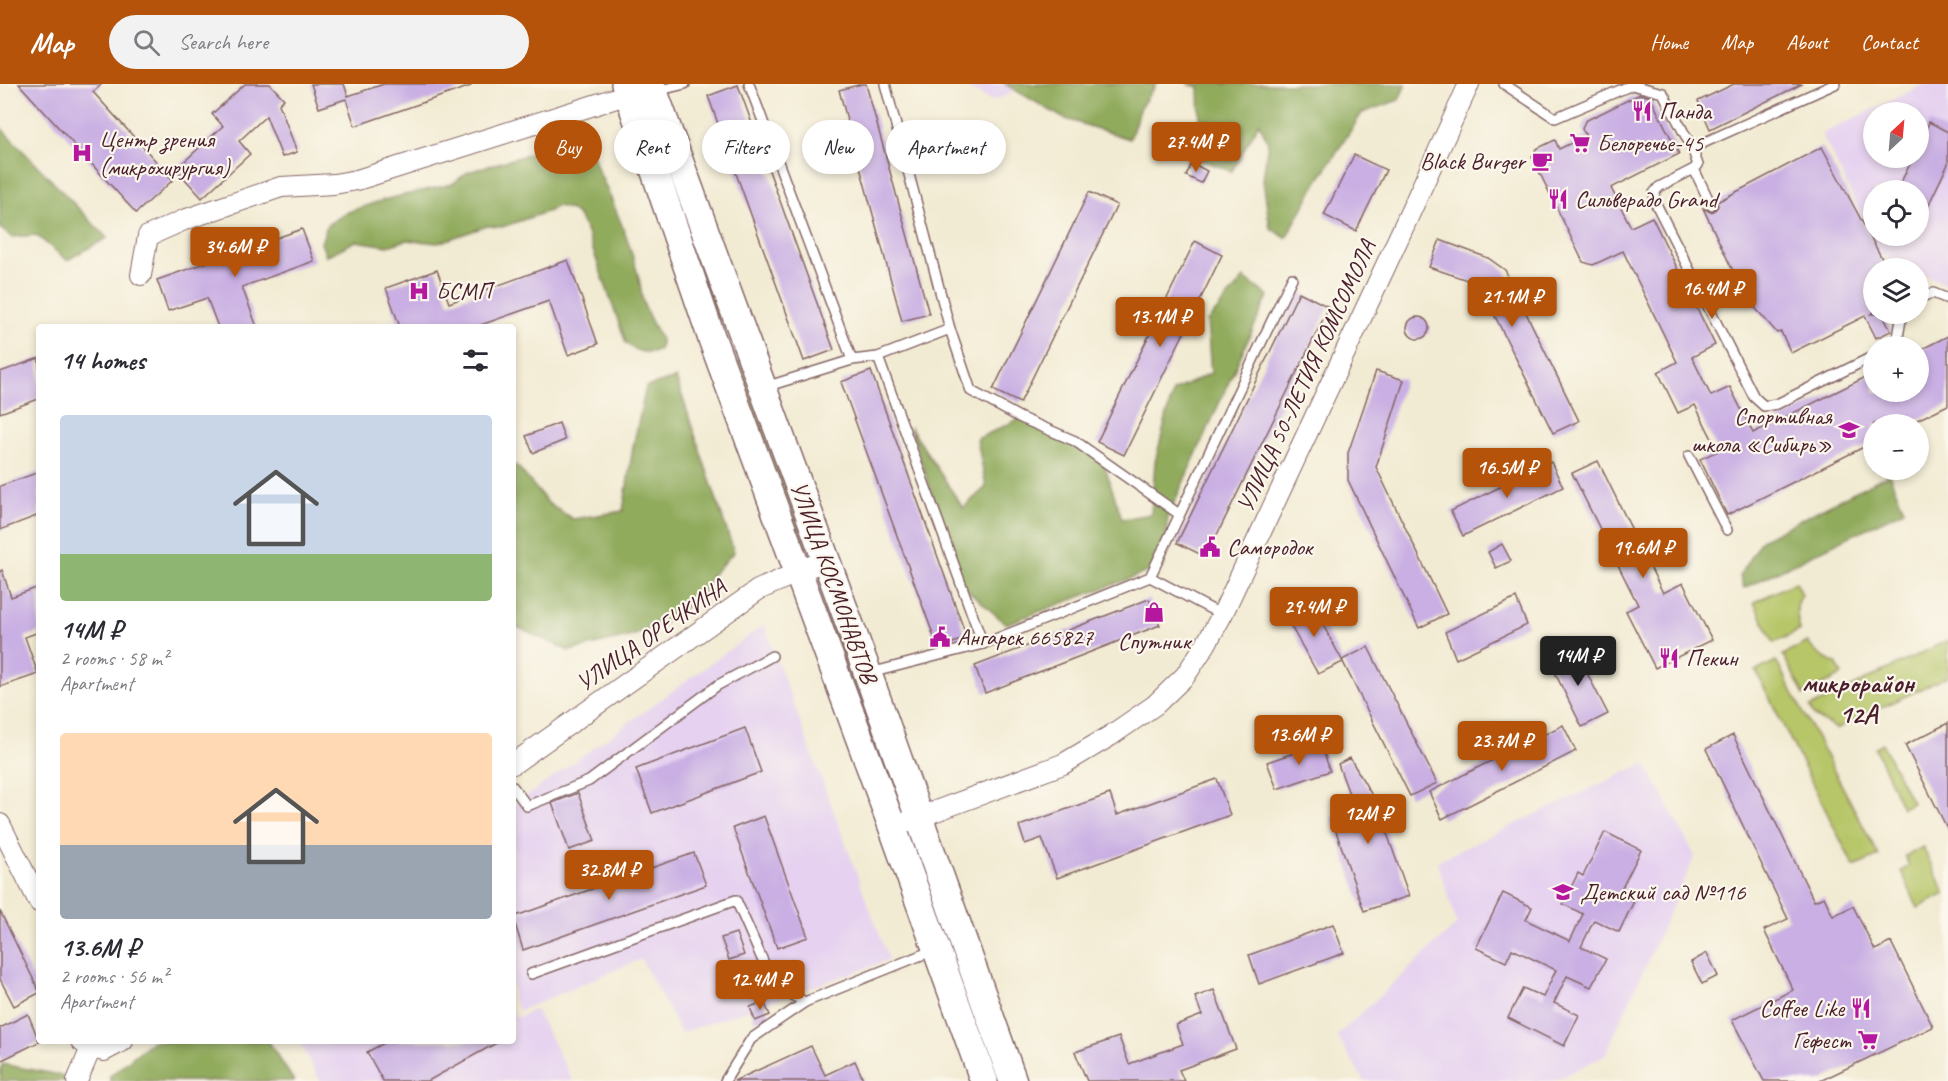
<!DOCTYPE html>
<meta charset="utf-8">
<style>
:root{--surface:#fff;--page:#f2f2f3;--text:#2b2b33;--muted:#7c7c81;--accent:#b45309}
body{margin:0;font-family:Caveat,sans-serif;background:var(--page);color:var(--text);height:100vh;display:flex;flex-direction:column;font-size:22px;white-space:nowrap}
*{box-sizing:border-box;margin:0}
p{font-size:20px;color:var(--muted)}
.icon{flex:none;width:33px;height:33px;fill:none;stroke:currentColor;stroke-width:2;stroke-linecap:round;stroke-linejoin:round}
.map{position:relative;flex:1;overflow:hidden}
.panel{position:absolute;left:36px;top:240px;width:480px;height:720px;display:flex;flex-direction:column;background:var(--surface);border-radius:6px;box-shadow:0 3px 9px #0003}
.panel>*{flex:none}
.hud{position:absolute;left:534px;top:36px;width:570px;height:54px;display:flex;gap:12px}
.needle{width:39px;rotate:26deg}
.buttons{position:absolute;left:1863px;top:18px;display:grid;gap:12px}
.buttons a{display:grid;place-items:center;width:66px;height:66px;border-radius:50%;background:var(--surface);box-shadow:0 3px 9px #0003;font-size:30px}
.price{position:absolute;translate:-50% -51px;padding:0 14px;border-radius:6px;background:var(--accent);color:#fff;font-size:20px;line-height:39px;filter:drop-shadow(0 2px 3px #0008)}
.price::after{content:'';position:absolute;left:50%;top:36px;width:18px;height:14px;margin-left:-9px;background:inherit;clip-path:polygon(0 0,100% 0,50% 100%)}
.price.selected{background:#222;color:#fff}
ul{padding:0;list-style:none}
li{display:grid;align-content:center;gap:12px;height:318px;padding:0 24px}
li span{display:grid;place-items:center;height:186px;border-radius:6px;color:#555}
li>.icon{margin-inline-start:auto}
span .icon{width:108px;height:108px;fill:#fffc;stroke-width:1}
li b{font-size:26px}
h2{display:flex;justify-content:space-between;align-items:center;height:72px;padding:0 24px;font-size:26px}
.chip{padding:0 21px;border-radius:27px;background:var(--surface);box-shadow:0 3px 9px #0003;font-size:21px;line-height:54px}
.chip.selected{background:var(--accent);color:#fff}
header{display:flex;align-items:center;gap:36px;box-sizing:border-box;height:84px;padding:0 30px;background:var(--accent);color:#fff}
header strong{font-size:28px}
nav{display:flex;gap:33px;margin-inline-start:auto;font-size:21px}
.search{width:420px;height:54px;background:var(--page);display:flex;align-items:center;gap:15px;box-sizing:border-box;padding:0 21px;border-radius:33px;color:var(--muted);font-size:22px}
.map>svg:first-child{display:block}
</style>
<header>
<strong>Map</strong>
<div class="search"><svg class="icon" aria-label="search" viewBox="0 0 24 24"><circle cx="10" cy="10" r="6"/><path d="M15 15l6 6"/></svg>Search here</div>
<nav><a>Home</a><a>Map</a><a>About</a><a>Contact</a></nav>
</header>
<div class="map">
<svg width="1948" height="997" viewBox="0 0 1948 997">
<rect width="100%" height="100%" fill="#fbf7ec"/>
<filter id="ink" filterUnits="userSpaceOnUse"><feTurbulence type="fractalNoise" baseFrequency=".0167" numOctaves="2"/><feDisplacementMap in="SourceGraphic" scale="12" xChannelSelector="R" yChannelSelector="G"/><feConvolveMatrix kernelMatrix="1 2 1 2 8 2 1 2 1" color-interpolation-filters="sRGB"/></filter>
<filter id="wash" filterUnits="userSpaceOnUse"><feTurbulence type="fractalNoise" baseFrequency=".008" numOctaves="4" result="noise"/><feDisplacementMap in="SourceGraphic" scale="24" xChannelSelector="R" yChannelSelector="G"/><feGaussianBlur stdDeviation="1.35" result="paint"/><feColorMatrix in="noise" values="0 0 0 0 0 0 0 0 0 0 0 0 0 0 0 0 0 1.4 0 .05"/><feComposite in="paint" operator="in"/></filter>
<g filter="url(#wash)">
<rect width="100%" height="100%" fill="#f2ebd3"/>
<g fill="#e6d2f0" fill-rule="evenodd">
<path d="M959,0H1015L1011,9L993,17Z"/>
<path d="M1925,0H1948V201L1919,188L1918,184H1912L1880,170L1822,50ZM1874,28H1918V74H1874ZM1874,106H1918V152H1874Z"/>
<path d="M764,541L889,876L681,949L641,875L519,927L513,915V722Z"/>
<path d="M1645,679L1695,772L1605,971L1554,997H1364L1337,952L1457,840L1437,777Z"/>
<path d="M535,925L573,997H320L299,957H513V926L517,934Z"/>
</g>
<g fill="#b7c669" stroke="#80724a" stroke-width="1.5">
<path d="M654,32L724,233L717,235L647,34Z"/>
<path d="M741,278L807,463L800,466L734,280Z"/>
<path d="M1796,498L1802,511C1794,522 1797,534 1800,546L1774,559L1754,518Z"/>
<path d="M830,523L900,717L893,720L823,526Z"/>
<path d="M1948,556V592L1836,645L1814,632L1810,623Z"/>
<path d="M1808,558C1814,569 1824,575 1836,579L1842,591L1804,611L1783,571Z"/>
<path d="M1776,577L1879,772L1854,783L1756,587Z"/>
<path d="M1882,659L1912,719L1902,724L1875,664Z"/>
<path d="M1923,763L1945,810L1918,824L1901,787L1909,782L1905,772Z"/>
</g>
<g fill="#91ab5d" stroke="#6e6544" stroke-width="1.5">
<path d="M1005,0H1156L1140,24L1130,55L1063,34Z"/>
<path d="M1187,0H1406L1399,16L1362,29L1316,100L1286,154L1270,144L1263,96L1268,58L1259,39L1232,87L1201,76L1199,3Z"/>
<path d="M0,43L107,154L67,176L36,151L12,153L0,144Z"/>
<path d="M580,53C598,68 590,69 599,88C615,122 630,158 639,195C641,203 641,211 643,218C647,231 655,244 661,256V260L658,267C644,269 637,269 626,259L587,149C579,131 576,125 557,122L549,127L502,143L487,142L438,159L407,156L388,162L356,157L326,172L321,159L327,141L348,128L383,116L452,100L468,88L546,65L563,56Z"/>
<path d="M1244,194L1268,212L1168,432L1164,482L1006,540L961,500L910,343L963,424L986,403L977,355L1021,334L1103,377L1122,435L1151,430L1155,378L1173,307L1211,289L1207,238Z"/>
<path d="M676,294L734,468L710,493L703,510L662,540L632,552L569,567L513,541V380L518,383L549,420L573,435L623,427L633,363L646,303Z"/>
<path d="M1889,390L1904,426L1744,504L1740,492L1742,487L1761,456Z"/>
<path d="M152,957H268L294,997H110V992Z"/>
<path d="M2,980L65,992L64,997H0Z"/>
</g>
<g id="blocks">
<g fill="#c9afe3">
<path d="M19,0H102L93,8L173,96L136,129Z"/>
<path d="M245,0H270L284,15L279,20L297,68L282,73L266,32L239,57L250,70L202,114L176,85L223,42L212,30Z"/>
<path d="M311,0H344L348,12L384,0H471V2L355,42L346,15L319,24Z"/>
<path d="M862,0H866L929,230L902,237L839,6Z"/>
<path d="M1734,0H1802L1710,45L1698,17Z"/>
<path d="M738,1L834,266L804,277L708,12Z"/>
<path d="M1640,10L1650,13L1679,70L1611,104L1631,143L1652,133L1715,261L1692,273L1711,312L1730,303L1753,349L1874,289V308H1918V267L1948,252V321L1909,340H1874V358L1727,431L1700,375L1718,367L1695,321L1678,329L1658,288L1677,278L1623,167L1593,181L1583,178L1532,73L1536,65L1555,56L1559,65L1586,52L1582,45L1585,37Z"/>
<path d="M1929,38L1948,48V80L1918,143V106H1897L1913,74H1918V45L1925,48Z"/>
<path d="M1822,63L1887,184H1874V228L1871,230H1882L1891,247L1876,254L1865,232L1791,269L1781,248L1777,249L1745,212L1703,124L1710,128L1714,127L1718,122L1717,118Z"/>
<path d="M1354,71L1386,86L1356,147L1324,131Z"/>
<path d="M1192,79L1207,87L1201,99L1186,92Z"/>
<path d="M1089,108L1117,121L1020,319L993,306Z"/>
<path d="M302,145L314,177L242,203L257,243H218L207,214L168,227L157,196Z"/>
<path d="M1440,156L1488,174L1505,186L1579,337L1553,349L1479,200L1429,183Z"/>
<path d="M1195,157L1222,171L1124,371L1097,358Z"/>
<path d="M568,176L598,260L568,271L549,217L475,243H400L386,204L437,186L449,219Z"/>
<path d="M1299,208L1329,223L1206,473L1177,459Z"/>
<circle cx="1418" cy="244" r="11"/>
<path d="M39,274V315L0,329V288Z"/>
<path d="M871,287L967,554L938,564L841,298Z"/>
<path d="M1376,287L1404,296L1376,383L1447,530L1419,544L1348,396V369Z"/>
<path d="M559,339L565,356L533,369L526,352Z"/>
<path d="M1598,377L1663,509L1683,499L1712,556L1655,584L1626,527L1638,521L1572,389Z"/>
<path d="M1551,378L1563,403L1463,452L1451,427Z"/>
<path d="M39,388V431L0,446V402Z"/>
<path d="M1502,460L1511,477L1496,484L1488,468Z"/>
<path d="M2,486L11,513L39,503V548L25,553L38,590L0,603V487Z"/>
<path d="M1516,514L1527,541L1456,575L1445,548Z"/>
<path d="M1149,515L1160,541L985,609L975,582Z"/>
<path d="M1310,517L1343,578L1318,590L1284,530Z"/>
<path d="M1573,562L1608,630L1582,643L1548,575Z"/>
<path d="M1368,563L1437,699L1410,712L1342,576Z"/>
<path d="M1948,639V746L1905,661Z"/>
<path d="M1563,641L1576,667L1442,735L1429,708Z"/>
<path d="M745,644L761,688L652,729L636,685Z"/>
<path d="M1733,651L1814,817L1824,813L1833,832L1853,822L1875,866L1891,858L1933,943L1820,997H1764L1732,936L1793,906L1764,846L1788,835L1706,665Z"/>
<path d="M1321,660L1330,687L1277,705L1267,678Z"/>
<path d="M1350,674L1376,718L1409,812L1364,827L1331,733L1355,726L1338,680Z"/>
<path d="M1217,695L1230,731L1057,794L1042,754L1025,760L1019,742L1110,710L1117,731Z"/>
<path d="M578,709L595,757L569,766L552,719Z"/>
<path d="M764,732L808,853L777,864L733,744Z"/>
<path d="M1605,748L1641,766L1619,810L1634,817L1619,848L1594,836L1581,863L1606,875L1591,903L1567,892L1554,919L1579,931L1564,962L1508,934L1523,904L1543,913L1556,886L1512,865L1506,878L1476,864L1503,809L1532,823L1526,836L1570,857L1583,830L1563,820L1578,789L1583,792Z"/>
<path d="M694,769L706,801L523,866L513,833Z"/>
<path d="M0,827L39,907V909L14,922L0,895Z"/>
<path d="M1333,840L1344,869L1259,900L1249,871Z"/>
<path d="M736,849L744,871L729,876L721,854Z"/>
<path d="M1707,869L1718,892L1702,900L1691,878Z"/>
<path d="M1214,906L1236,965L1179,986L1184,997H1087L1075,968L1119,953L1129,980L1183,960L1176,941L1202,931L1195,913Z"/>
<path d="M764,918L770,931L755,937L750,923Z"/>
<path d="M28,930L39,957H41L0,977V944Z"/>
<path d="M388,957H500L428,997H383L367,968Z"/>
<path d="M811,962L825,991L855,977L864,997H734Z"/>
</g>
</g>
</g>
<g filter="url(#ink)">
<use href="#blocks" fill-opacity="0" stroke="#856666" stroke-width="1.5"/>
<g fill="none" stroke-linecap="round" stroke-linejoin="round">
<g stroke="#856666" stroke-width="12">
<g id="lane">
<path d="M749,0L852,276"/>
<path d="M1504,0L1555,34L1632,1L1663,9L1692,64"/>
<path d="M1835,0L1692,64L1698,81L1694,85L1659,103L1654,109L1655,118L1754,313L1764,322L1777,320L1874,272"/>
<path d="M656,7L685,0"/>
<path d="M1694,85L1711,121"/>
<path d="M1918,214L1933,209L1948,215"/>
<path d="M950,245L971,307L1021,334L1075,357L1179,430"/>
<path d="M1892,262L1898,253L1902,230"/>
<path d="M878,273L983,560"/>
<path d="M765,303L852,276L878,273L950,245L885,0"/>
<path d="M1689,372L1727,446"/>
<path d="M1150,493L1222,531"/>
<path d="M870,589L983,560L1150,493L1292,194"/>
<path d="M513,703L527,722L589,697L718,601L772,572"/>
<path d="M531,890L736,816L774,902L805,918"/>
<path d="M725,997L751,955L805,918L934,866"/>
</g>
</g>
<g stroke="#856666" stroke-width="22">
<g id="street">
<path d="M141,191L148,152L184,136L281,103L334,100L357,96L629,10L642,9"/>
<path d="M513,680L758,506L825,476"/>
<path d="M906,738L1063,680L1110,652L1155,621L1185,592L1206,560L1222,531L1387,179L1469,0"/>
<path d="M0,740L39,818"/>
<path d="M81,957L91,964L104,967L123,957"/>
<path d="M77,997L91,964"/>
</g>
</g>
<g stroke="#856666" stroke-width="30">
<g id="secondary">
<path d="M625,0L712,255L892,742L984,997"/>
<path d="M651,0L868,590L1013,997"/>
</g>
</g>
<use href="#lane" stroke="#fff" stroke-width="9"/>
<use href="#street" stroke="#fff" stroke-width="20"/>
<use href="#secondary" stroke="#fff" stroke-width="27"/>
</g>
</g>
<defs>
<g id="restaurant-bare" transform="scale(1.62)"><path d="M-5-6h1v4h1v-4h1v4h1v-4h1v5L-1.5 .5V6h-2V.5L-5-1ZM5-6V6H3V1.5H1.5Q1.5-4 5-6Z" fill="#b5179e" stroke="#fbf7ec" stroke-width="2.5" paint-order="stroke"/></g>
<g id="supermarket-bare" transform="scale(1.62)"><path d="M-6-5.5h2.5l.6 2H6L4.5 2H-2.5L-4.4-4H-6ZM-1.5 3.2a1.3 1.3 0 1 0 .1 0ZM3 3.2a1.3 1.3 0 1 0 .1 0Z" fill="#b5179e" stroke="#fbf7ec" stroke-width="2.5" paint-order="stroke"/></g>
<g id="hospital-bare" transform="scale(1.62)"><path d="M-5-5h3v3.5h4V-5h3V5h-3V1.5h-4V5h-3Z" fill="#b5179e" stroke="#fbf7ec" stroke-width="2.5" paint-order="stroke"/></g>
<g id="cafe-bare" transform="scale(1.62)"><path d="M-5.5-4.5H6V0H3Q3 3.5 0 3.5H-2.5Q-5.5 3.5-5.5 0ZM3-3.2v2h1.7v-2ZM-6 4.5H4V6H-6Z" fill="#b5179e" stroke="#fbf7ec" stroke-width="2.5" paint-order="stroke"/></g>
<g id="school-bare" transform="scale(1.62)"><path d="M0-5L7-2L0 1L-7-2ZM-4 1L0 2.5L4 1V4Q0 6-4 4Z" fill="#b5179e" stroke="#fbf7ec" stroke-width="2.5" paint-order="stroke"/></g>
<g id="civic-bare" transform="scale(1.62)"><path d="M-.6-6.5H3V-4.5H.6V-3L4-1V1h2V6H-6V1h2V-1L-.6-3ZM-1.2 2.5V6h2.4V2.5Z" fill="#b5179e" stroke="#fbf7ec" stroke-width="2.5" paint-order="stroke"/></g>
<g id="shop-bare" transform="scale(1.62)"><path d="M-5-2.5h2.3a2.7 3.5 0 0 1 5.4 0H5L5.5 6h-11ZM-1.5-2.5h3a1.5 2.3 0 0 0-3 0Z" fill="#b5179e" stroke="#fbf7ec" stroke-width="2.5" paint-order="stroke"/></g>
</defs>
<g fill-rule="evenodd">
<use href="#restaurant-bare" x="1642" y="27"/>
<use href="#supermarket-bare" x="1580" y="59"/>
<use href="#hospital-bare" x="82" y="69"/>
<use href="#cafe-bare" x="1542" y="77"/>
<use href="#restaurant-bare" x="1558" y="115"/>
<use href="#hospital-bare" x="419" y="207"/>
<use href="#school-bare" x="1849" y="346"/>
<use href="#civic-bare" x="1210" y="463"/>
<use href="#shop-bare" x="1154" y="528"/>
<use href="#civic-bare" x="940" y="553"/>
<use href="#restaurant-bare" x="1669" y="574"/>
<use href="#school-bare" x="1563" y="808"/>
<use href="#restaurant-bare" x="1861" y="924"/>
<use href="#supermarket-bare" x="1868" y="956"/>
</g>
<g text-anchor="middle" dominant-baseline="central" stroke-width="4.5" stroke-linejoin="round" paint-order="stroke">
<g font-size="24" fill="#4a1f2b" stroke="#fbf7ec" text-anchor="start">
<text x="1659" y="27">Панда</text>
<text x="99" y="55">Центр зрения<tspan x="99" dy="28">(микрохирургия)</tspan></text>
<text x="1597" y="59">Белоречье-45</text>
<text x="1525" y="77" text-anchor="end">Black Burger</text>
<text x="1575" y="115">Сильверадо Grand</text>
<text x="436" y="207">БСМП</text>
<text x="1832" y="332" text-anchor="end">Спортивная<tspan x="1832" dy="28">школа «Сибирь»</tspan></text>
<text x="1227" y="463">Самородок</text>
<text x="957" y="553">Ангарск 665827</text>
<text x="1154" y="557" text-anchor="middle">Спутник</text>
<text x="1686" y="574">Пекин</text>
<text x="1580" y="808">Детский сад №116</text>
<text x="1844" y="924" text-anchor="end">Coffee Like</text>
<text x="1851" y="956" text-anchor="end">Гефест</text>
</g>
<g font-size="24" fill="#4a1f2b" stroke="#fbf7ec">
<text transform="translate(1306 292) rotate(-65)">УЛИЦА 50-ЛЕТИЯ КОМСОМОЛА</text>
<text transform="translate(834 498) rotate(70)">УЛИЦА КОСМОНАВТОВ</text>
<text transform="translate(651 551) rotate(-35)">УЛИЦА ОРЕЧКИНА</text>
</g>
<g font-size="27" font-weight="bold" fill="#4a1f2b" stroke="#fbf7ec">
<text x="1858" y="599">микрорайон<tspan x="1858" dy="31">12А</tspan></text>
</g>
</g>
</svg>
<div class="buttons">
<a><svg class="needle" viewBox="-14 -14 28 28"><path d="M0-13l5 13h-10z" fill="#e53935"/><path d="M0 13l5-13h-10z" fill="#7c7c81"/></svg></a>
<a><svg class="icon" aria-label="locate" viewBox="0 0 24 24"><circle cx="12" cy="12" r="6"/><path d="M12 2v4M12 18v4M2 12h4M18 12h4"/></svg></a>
<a><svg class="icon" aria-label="layers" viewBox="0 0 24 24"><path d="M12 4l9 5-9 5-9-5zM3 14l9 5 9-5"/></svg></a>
<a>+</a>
<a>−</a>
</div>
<b class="price" style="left:1196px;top:89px">27.4M ₽</b>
<b class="price" style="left:235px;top:194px">34.6M ₽</b>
<b class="price" style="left:1712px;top:236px">16.4M ₽</b>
<b class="price" style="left:1512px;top:244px">21.1M ₽</b>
<b class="price" style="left:1160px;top:264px">13.1M ₽</b>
<b class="price" style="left:1507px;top:415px">16.5M ₽</b>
<b class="price" style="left:1643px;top:495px">19.6M ₽</b>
<b class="price" style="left:1314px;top:554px">29.4M ₽</b>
<b class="price selected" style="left:1578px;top:603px">14M ₽</b>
<b class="price" style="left:1299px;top:682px">13.6M ₽</b>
<b class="price" style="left:1502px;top:688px">23.7M ₽</b>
<b class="price" style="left:1368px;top:761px">12M ₽</b>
<b class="price" style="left:609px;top:817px">32.8M ₽</b>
<b class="price" style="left:760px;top:927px">12.4M ₽</b>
<div class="hud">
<a class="chip selected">Buy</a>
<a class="chip">Rent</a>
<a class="chip">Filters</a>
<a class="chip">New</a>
<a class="chip">Apartment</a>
</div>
<section class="panel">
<h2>14 homes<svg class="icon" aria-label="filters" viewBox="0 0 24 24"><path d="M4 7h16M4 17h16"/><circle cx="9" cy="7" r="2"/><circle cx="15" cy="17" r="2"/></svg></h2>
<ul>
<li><span style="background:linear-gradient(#c9d6e8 75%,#8fb573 0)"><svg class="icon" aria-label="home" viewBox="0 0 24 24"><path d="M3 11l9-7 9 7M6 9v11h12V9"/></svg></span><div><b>14M ₽</b><p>2 rooms · 58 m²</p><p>Apartment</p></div></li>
<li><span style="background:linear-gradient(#ffd9b3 60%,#9aa5b1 0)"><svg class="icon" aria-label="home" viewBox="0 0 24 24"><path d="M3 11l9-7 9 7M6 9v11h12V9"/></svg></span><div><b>13.6M ₽</b><p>2 rooms · 56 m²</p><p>Apartment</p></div></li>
</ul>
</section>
</div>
